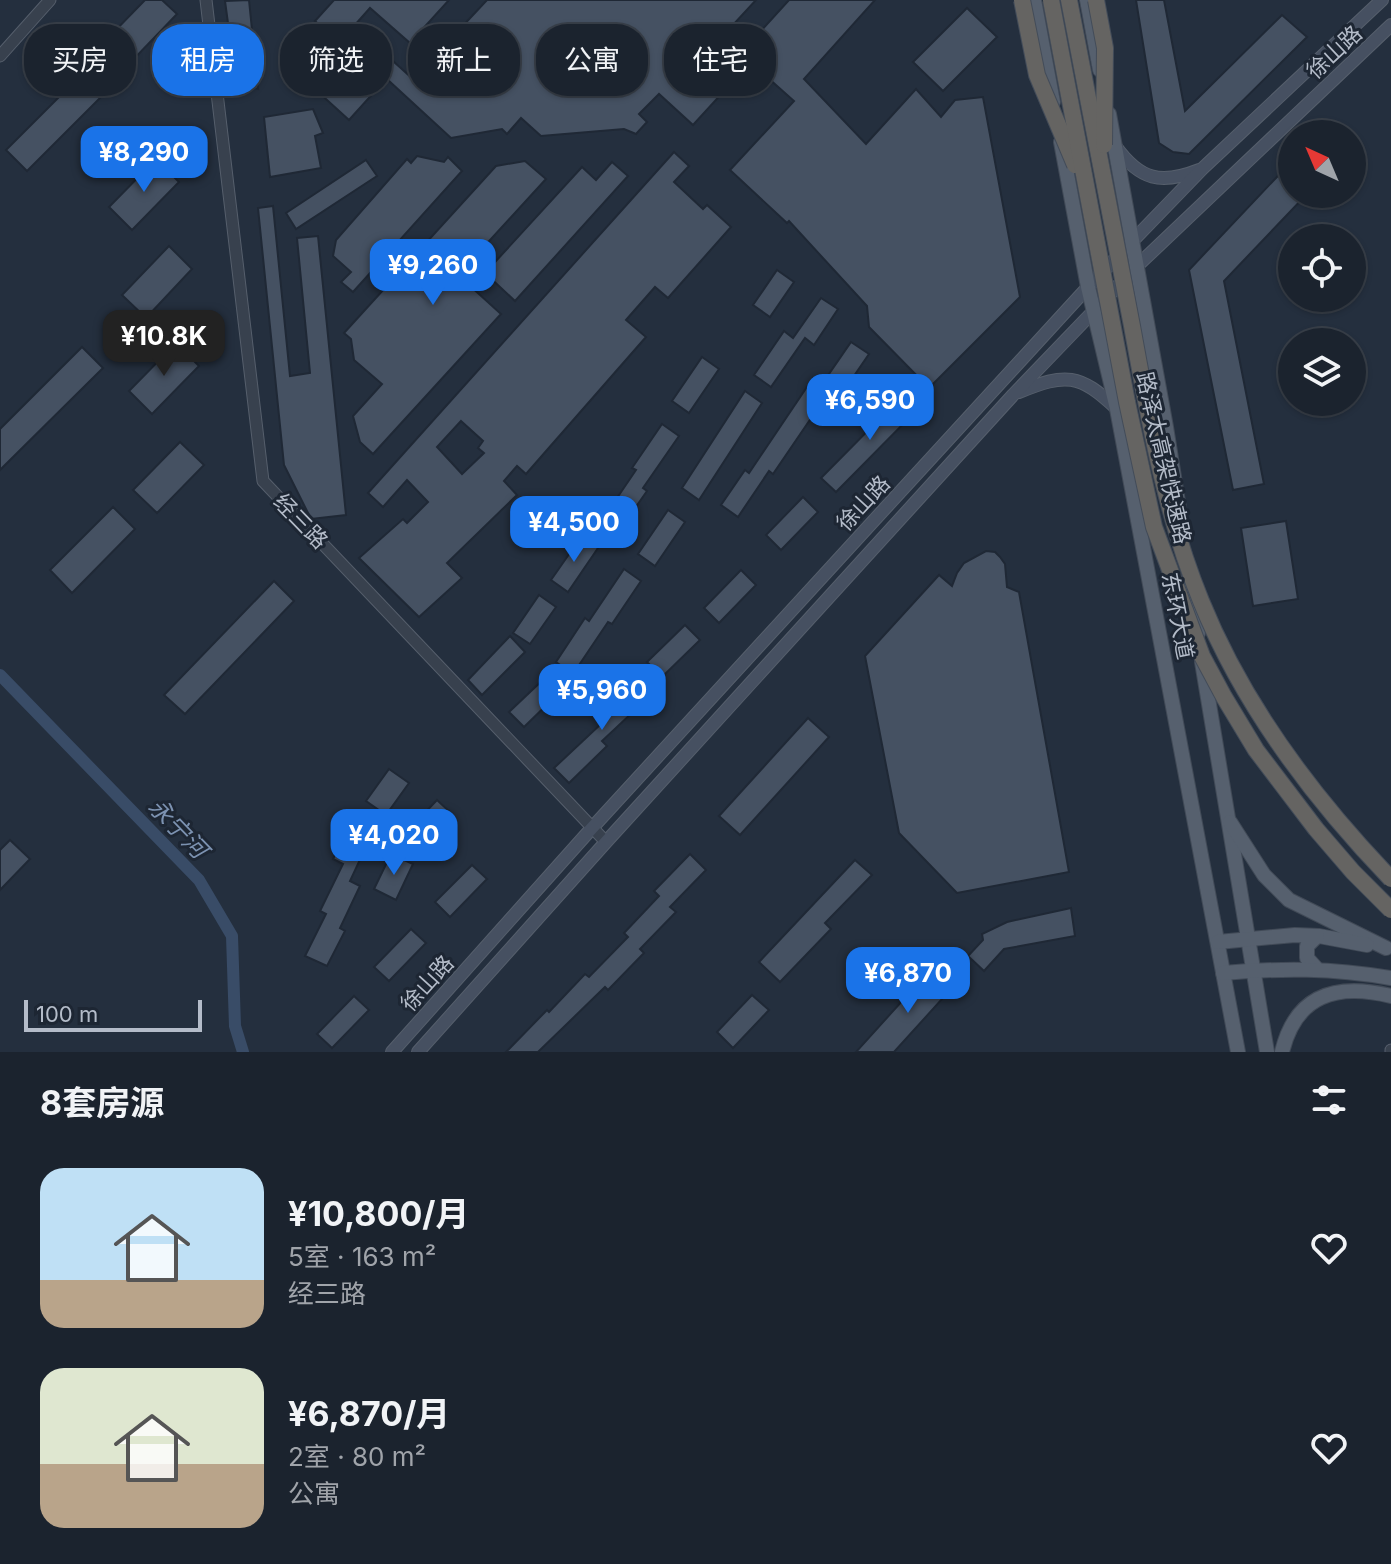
<!DOCTYPE html>
<html lang="zh">
<meta charset="utf-8">
<style>
:root{--surface:#1b232e;--page:#282f3a;--text:#f1f3f6;--muted:#a0a4aa;--line:#39404a;--accent:#1a73e8}
body{margin:0;font-family:Inter,"Noto Sans SC",sans-serif;background:var(--page);color:var(--text);height:100vh;display:flex;flex-direction:column;font-size:30px;white-space:nowrap}
*{box-sizing:border-box;margin:0}
p{font-size:26px;color:var(--muted)}
.icon{flex:none;width:44px;height:44px;fill:none;stroke:currentColor;stroke-width:2;stroke-linecap:round;stroke-linejoin:round}
.map{position:relative;height:1052px;overflow:hidden}
.side{display:flex;flex-direction:column;background:var(--surface);flex:1}
.side>*{flex:none}
.hud{position:absolute;left:24px;top:24px;width:800px;height:72px;display:flex;gap:16px}
.needle{width:52px;rotate:316deg}
.controls{position:absolute;left:1278px;top:120px;display:grid;gap:16px}
.controls a{display:grid;place-items:center;width:88px;height:88px;border-radius:50%;background:var(--surface);box-shadow:0 2px 6px #0004,0 0 0 2px var(--line);font-size:40px}
.scale{position:absolute;left:24px;bottom:20px;width:178px;box-sizing:border-box;padding-left:8px;border:4px solid #b4bcc9;border-top:0;font-size:22px;line-height:28px;white-space:nowrap;color:#b4bcc9;-webkit-text-stroke:6px #1d2633;paint-order:stroke}
.price{position:absolute;translate:-50% -68px;padding:0 18px;border-radius:16px;background:var(--accent);color:#fff;font-size:26px;line-height:52px;filter:drop-shadow(0 2px 4px #0008)}
.price::after{content:'';position:absolute;left:50%;top:48px;width:24px;height:18px;margin-left:-12px;background:inherit;clip-path:polygon(0 0,100% 0,50% 100%)}
.price.selected{background:#222;color:#fff}
ul{padding:0;list-style:none}
li{display:flex;align-items:center;gap:24px;height:200px;padding:0 40px}
li span{display:grid;place-items:center;flex:none;width:224px;height:160px;border-radius:24px;color:#555}
li>.icon{margin-inline-start:auto}
span .icon{width:96px;height:96px;fill:#fffc;stroke-width:1}
li b{font-size:34px}
h2{display:flex;justify-content:space-between;align-items:center;height:96px;padding:0 40px;font-size:34px}
.tag{padding:0 28px;border-radius:32px;background:var(--surface);box-shadow:0 2px 6px #0004,0 0 0 2px var(--line);font-size:28px;line-height:72px}
.tag.selected{background:var(--accent);color:#fff}
.map>svg:first-child{display:block}
</style>
<div class="map">
<svg width="1391" height="1052" viewBox="0 0 1391 1052">
<rect width="100%" height="100%" fill="#242f3e"/>
<g fill="none" stroke-linecap="round" stroke-linejoin="round">
<path stroke="#394c67" stroke-width="12" d="M0,675L199,880L232,936L235,1026L243,1052"/>
</g>
<g fill="#455162" stroke="#1f2835" stroke-width="2" fill-rule="evenodd">
<path d="M145,0H162L177,14L130,63L106,40Z"/>
<path d="M249,0L258,89L236,83L225,1Z"/>
<path d="M334,0H449L410,43L370,8L354,26L413,79L487,0H756L720,39L738,56L789,0H875L804,79L866,144L916,89L941,117L955,100L983,97L1020,297L929,388L869,327L867,306L789,221L787,223L730,170L794,101L758,69L732,97L724,91L693,125L659,94L639,114L647,122L636,134L624,129L541,136L521,118L507,134L502,129L451,138L389,81L385,80L349,120L305,80L326,56L331,60L343,47L315,21Z"/>
<path d="M1136,0H1164L1185,111L1282,15L1307,37L1189,154L1173,152L1159,143Z"/>
<path d="M967,8L997,37L943,91L913,62Z"/>
<path d="M98,58L119,79L27,171L6,150Z"/>
<path d="M313,109L323,133L315,136L321,168L270,177L264,117Z"/>
<path d="M674,152L689,166L674,182L703,209L707,205L731,227L668,298L655,287L626,320L646,337L526,474L517,466L504,481L517,495L447,563L462,578L419,617L359,558L403,519L407,523L428,502L407,480L383,507L368,493ZM461,421L483,441L478,448L484,453L462,474L437,447Z"/>
<path d="M417,156L444,162L448,157L462,171L353,292L341,282L351,272L333,256L336,240L407,159L411,163Z"/>
<path d="M156,159L179,182L132,230L109,207Z"/>
<path d="M366,160L377,176L296,229L286,213Z"/>
<path d="M525,161L546,179L458,275L501,314L373,454L360,442L353,416L382,384L354,360L351,339L344,333L496,166Z"/>
<path d="M1292,161V194H1307L1224,281L1264,484L1233,490L1189,270Z"/>
<path d="M612,162L628,176L515,301L485,273L582,167L596,180Z"/>
<path d="M273,206L290,376L310,373L297,238L318,236L346,515L311,519L284,465L258,208Z"/>
<path d="M169,246L192,269L146,318L122,295Z"/>
<path d="M777,270L794,282L770,317L753,305Z"/>
<path d="M821,298L838,309L814,345L805,338L771,387L754,375L784,331L793,338Z"/>
<path d="M851,342L869,354L845,389L835,383L773,474L769,471L738,517L721,505L745,470L749,473L813,378L822,384Z"/>
<path d="M176,343L199,366L152,414L129,391Z"/>
<path d="M82,347L103,368L0,470V429Z"/>
<path d="M702,357L719,369L689,413L672,401Z"/>
<path d="M745,391L762,403L699,500L682,488Z"/>
<path d="M905,393L920,407L836,492L821,478Z"/>
<path d="M662,424L679,436L643,488L647,491L617,534L600,523L636,470L632,468Z"/>
<path d="M180,442L204,465L157,513L133,490Z"/>
<path d="M803,497L818,512L781,550L766,535Z"/>
<path d="M113,507L135,529L72,593L50,570Z"/>
<path d="M668,510L685,522L655,566L638,554Z"/>
<path d="M1286,521L1298,599L1253,606L1241,528Z"/>
<path d="M581,537L598,548L568,592L551,580Z"/>
<path d="M986,551L995,552L1000,557L1005,564L1007,587L1019,592L1069,872L957,893L899,833L865,656L939,575L952,586L957,573L964,563Z"/>
<path d="M624,569L641,581L612,624L608,622L573,674L556,662L585,618L589,621Z"/>
<path d="M741,570L756,585L719,623L704,608Z"/>
<path d="M274,581L294,601L185,714L164,695Z"/>
<path d="M539,595L556,607L530,644L513,633Z"/>
<path d="M685,625L700,640L662,677L647,662Z"/>
<path d="M510,636L525,652L482,695L468,680Z"/>
<path d="M548,675L562,690L524,727L509,712Z"/>
<path d="M635,681L650,696L602,741L607,746L569,783L554,768L602,723L597,718Z"/>
<path d="M808,718L829,737L740,835L719,816Z"/>
<path d="M389,769L409,783L386,815L366,801Z"/>
<path d="M437,800L452,814L416,852L401,838Z"/>
<path d="M350,824L372,834L350,881L360,886L340,928L345,931L327,966L305,956L326,914L320,911L343,864L333,859Z"/>
<path d="M10,840L30,859L0,890V850Z"/>
<path d="M391,854L413,864L396,900L374,889Z"/>
<path d="M690,854L706,870L670,907L676,912L640,949L644,953L608,990L605,987L538,1052H506L547,1010L549,1012L585,974L589,977L628,937L624,933L659,896L654,891Z"/>
<path d="M855,860L872,875L825,923L831,929L780,982L759,962Z"/>
<path d="M472,865L487,879L450,917L435,902Z"/>
<path d="M1071,908L1075,936L1004,949L984,971L968,956L983,940L982,934L1007,922Z"/>
<path d="M411,929L426,943L389,981L374,967Z"/>
<path d="M931,969L952,988L894,1052H856Z"/>
<path d="M752,995L769,1010L733,1048L717,1032Z"/>
<path d="M354,996L369,1010L332,1048L317,1034Z"/>
</g>
<g fill="none" stroke-linecap="round" stroke-linejoin="round">
<g stroke="#565f6c" stroke-width="13">
<g id="tertiary">
<path d="M206,0L263,481L606,842"/>
<path d="M0,56L50,0"/>
<path d="M1391,1052V1050"/>
</g>
</g>
<g stroke="#565f6c" stroke-width="14">
<g id="secondary">
<path d="M1116,147C1140,180 1161,185 1199,170"/>
<path d="M1019,392C1066,373 1079,373 1117,409"/>
<path d="M392,1052L592,828L1088,287L1202,169L1382,0"/>
<path d="M418,1052L606,842L1013,395L1136,267L1391,25"/>
</g>
</g>
<g stroke="#414a57" stroke-width="16">
<g id="primary">
<path d="M1034,0L1053,102"/>
<path d="M1087,0L1100,70"/>
<path d="M1109,114L1166,427L1182,527"/>
<path d="M1061,142L1088,287L1117,409L1238,1052"/>
<path d="M1191,587L1198,633"/>
<path d="M1202,662L1267,1052"/>
<path d="M1230,822L1264,875L1289,900L1386,948"/>
<path d="M1218,942L1295,935L1319,936L1367,945"/>
<path d="M1316,968L1307,958V946L1317,936"/>
<path d="M1223,973C1283,968 1331,968 1391,978"/>
<path d="M1282,1052C1296,994 1337,983 1391,996"/>
</g>
</g>
<use href="#tertiary" stroke="#38414e" stroke-width="11"/>
<use href="#secondary" stroke="#465061" stroke-width="12"/>
<use href="#primary" stroke="#56606e" stroke-width="14"/>
<g stroke="#434c59" stroke-width="18" stroke-linecap="butt">
<g id="trunk-bridge">
<path d="M1022,0L1037,75L1075,165"/>
<path d="M1051,0L1127,402L1154,527L1202,656L1224,697L1256,750L1316,829L1353,872L1391,910"/>
<path d="M1069,0C1090,109 1111,218 1132,326C1149,419 1165,513 1201,601C1243,705 1314,799 1391,879"/>
<path d="M1096,0L1105,48L1104,145"/>
</g>
</g>
<use href="#trunk-bridge" stroke="#656462" stroke-width="16"/>
</g>
<g text-anchor="middle" dominant-baseline="central" stroke-width="6" stroke-linejoin="round" paint-order="stroke">
<g font-size="22" fill="#b4bcc9" stroke="#1d2633">
<text transform="translate(1334 52) rotate(-43)">徐山路</text>
<text transform="translate(1164 458) rotate(77)">路泽太高架快速路</text>
<text transform="translate(863 503) rotate(-47)">徐山路</text>
<text transform="translate(301 521) rotate(46)">经三路</text>
<text transform="translate(1178 616) rotate(79)">东环大道</text>
<text transform="translate(427 983) rotate(-48)">徐山路</text>
</g>
<g font-size="24" font-style="italic" fill="#7c92b1" stroke="#1d2633">
<text transform="translate(178 828) rotate(46)">永宁河</text>
</g>
</g>
</svg>
<div class="controls">
<a><svg class="needle" viewBox="-14 -14 28 28"><path d="M0-13l5 13h-10z" fill="#e53935"/><path d="M0 13l5-13h-10z" fill="#a0a4aa"/></svg></a>
<a><svg class="icon" aria-label="locate" viewBox="0 0 24 24"><circle cx="12" cy="12" r="6"/><path d="M12 2v4M12 18v4M2 12h4M18 12h4"/></svg></a>
<a><svg class="icon" aria-label="layers" viewBox="0 0 24 24"><path d="M12 4l9 5-9 5-9-5zM3 14l9 5 9-5"/></svg></a>
</div>
<div class="scale">100 m</div>
<b class="price" style="left:144px;top:194px">¥8,290</b>
<b class="price" style="left:433px;top:307px">¥9,260</b>
<b class="price selected" style="left:164px;top:378px">¥10.8K</b>
<b class="price" style="left:870px;top:442px">¥6,590</b>
<b class="price" style="left:574px;top:564px">¥4,500</b>
<b class="price" style="left:602px;top:732px">¥5,960</b>
<b class="price" style="left:394px;top:877px">¥4,020</b>
<b class="price" style="left:908px;top:1015px">¥6,870</b>
<div class="hud">
<a class="tag">买房</a>
<a class="tag selected">租房</a>
<a class="tag">筛选</a>
<a class="tag">新上</a>
<a class="tag">公寓</a>
<a class="tag">住宅</a>
</div>
</div>
<section class="side">
<h2>8套房源<svg class="icon" aria-label="filters" viewBox="0 0 24 24"><path d="M4 7h16M4 17h16"/><circle cx="9" cy="7" r="2"/><circle cx="15" cy="17" r="2"/></svg></h2>
<ul>
<li><span style="background:linear-gradient(#bfe0f5 70%,#b9a48a 0)"><svg class="icon" aria-label="home" viewBox="0 0 24 24"><path d="M3 11l9-7 9 7M6 9v11h12V9"/></svg></span><div><b>¥10,800/月</b><p>5室 · 163 m²</p><p>经三路</p></div><svg class="icon" aria-label="heart" viewBox="0 0 24 24"><path d="M12 20l-8-8c-3-5 5-10 8-4 3-6 11-1 8 4z"/></svg></li>
<li><span style="background:linear-gradient(#dfe7d0 60%,#b9a48a 0)"><svg class="icon" aria-label="home" viewBox="0 0 24 24"><path d="M3 11l9-7 9 7M6 9v11h12V9"/></svg></span><div><b>¥6,870/月</b><p>2室 · 80 m²</p><p>公寓</p></div><svg class="icon" aria-label="heart" viewBox="0 0 24 24"><path d="M12 20l-8-8c-3-5 5-10 8-4 3-6 11-1 8 4z"/></svg></li>
</ul>
</section>
